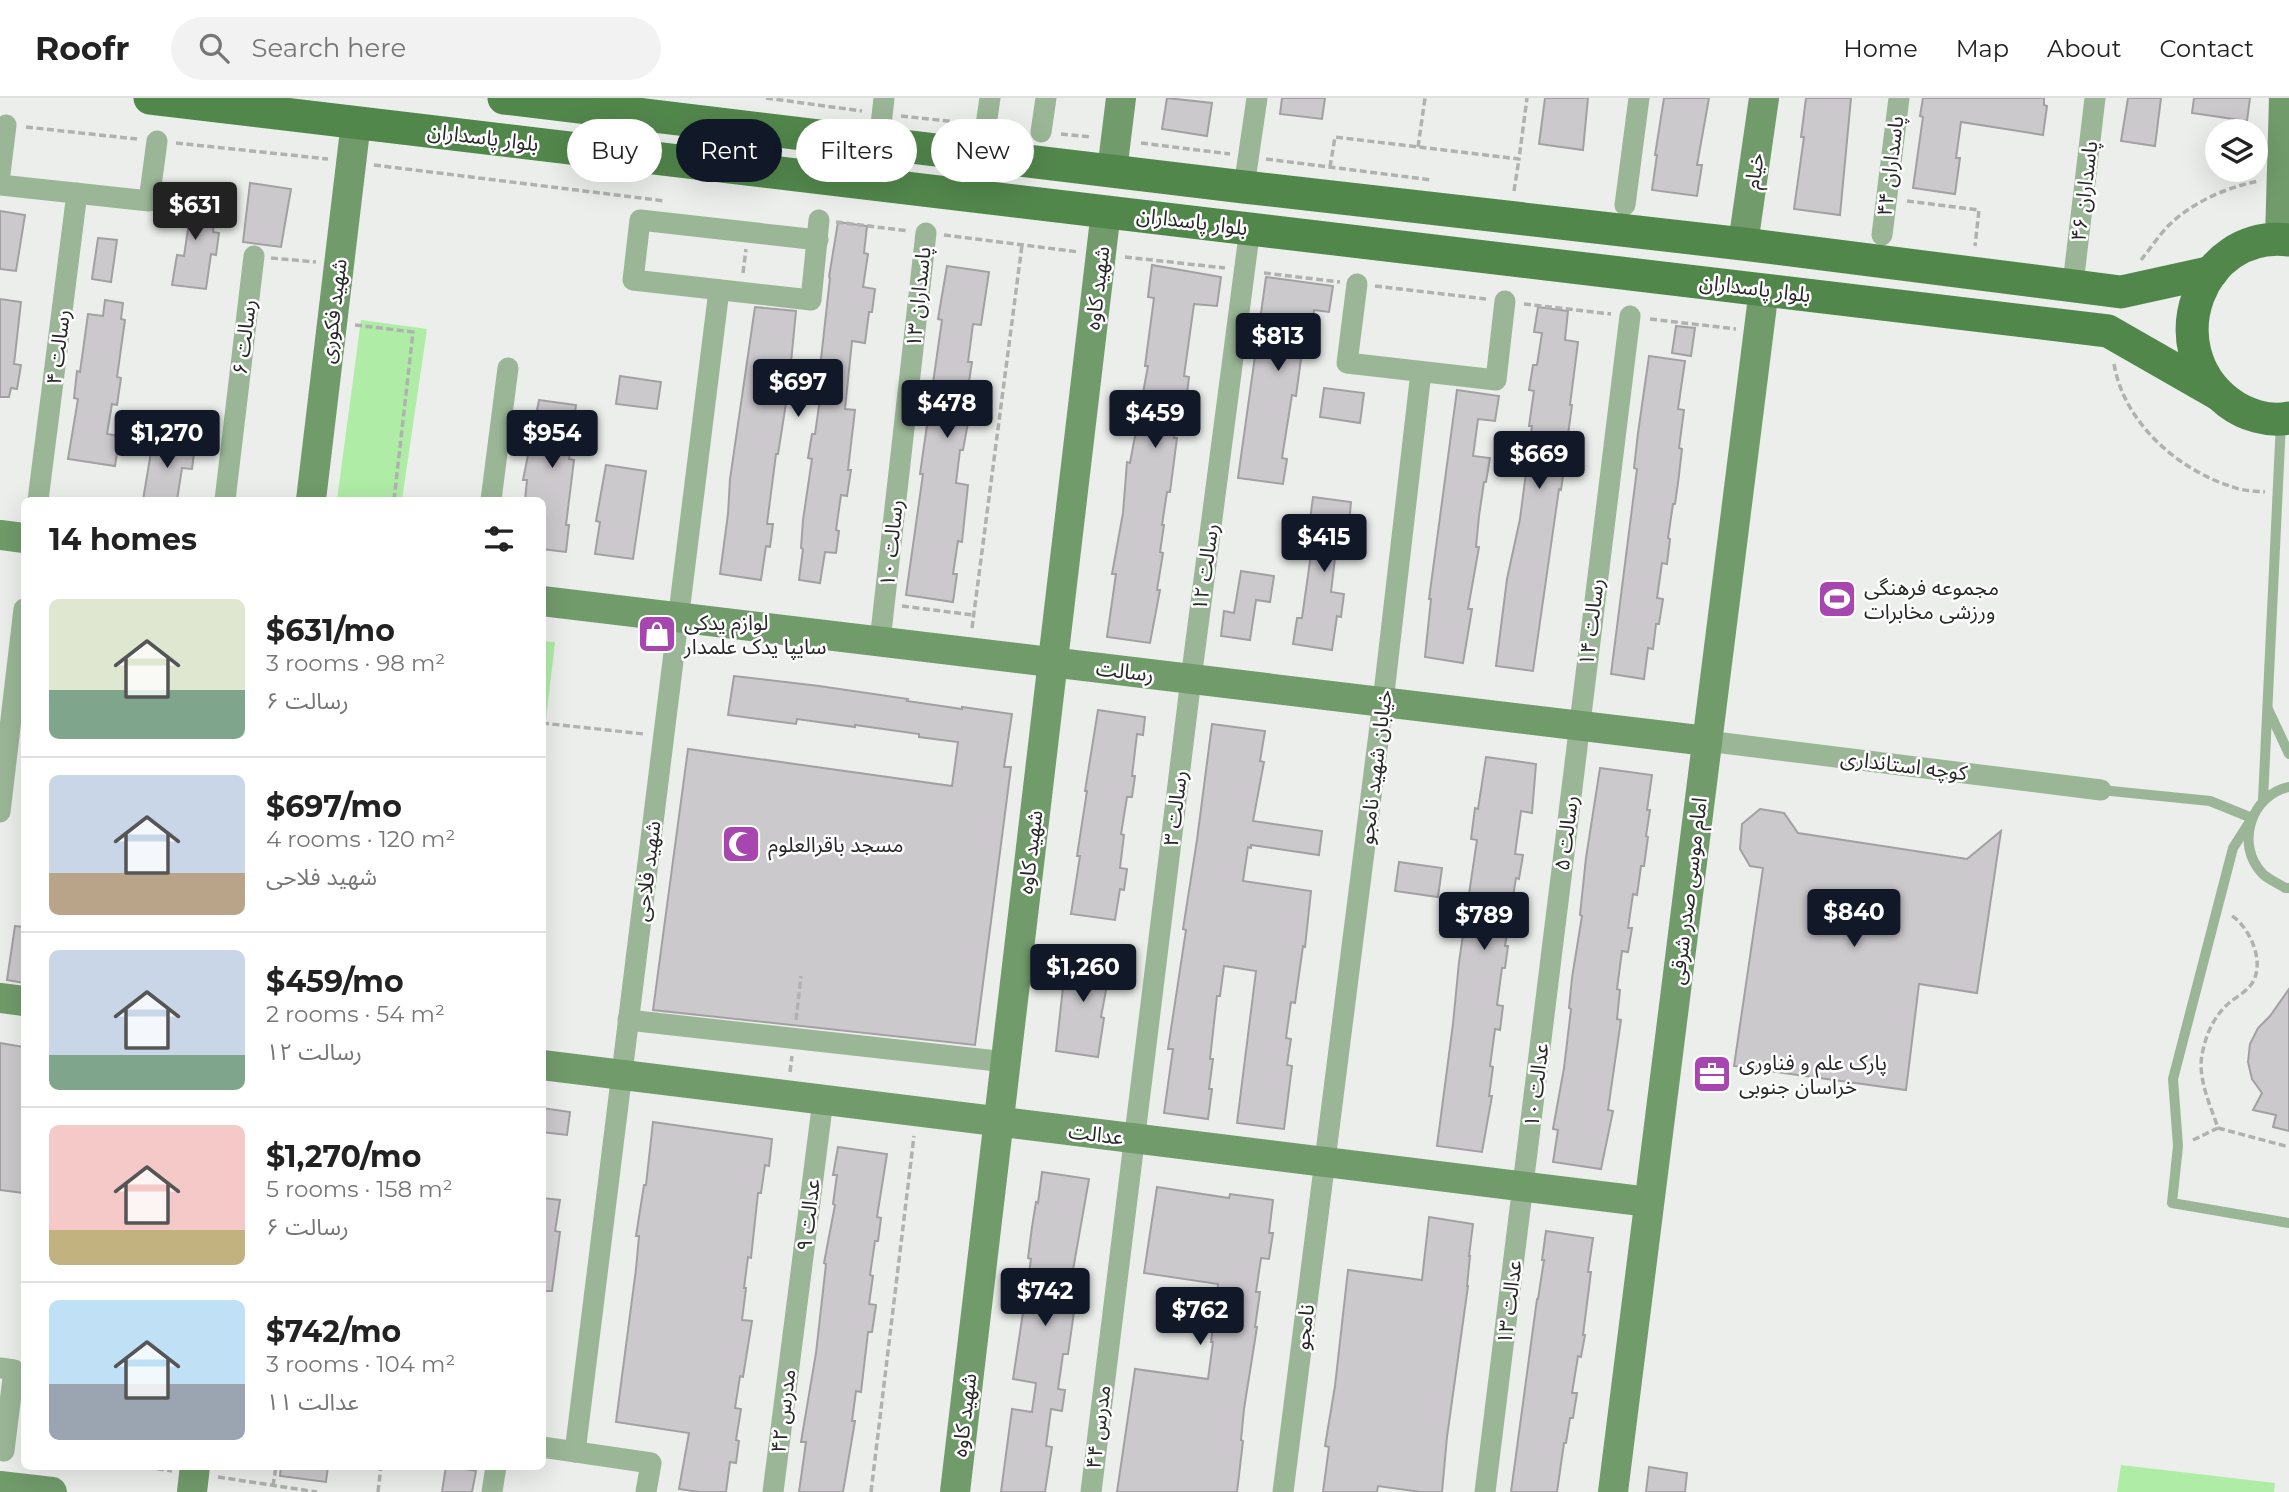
<!DOCTYPE html>
<meta charset="utf-8">
<style>
:root{--surface:#fff;--page:#f2f2f2;--text:#222;--muted:#767676;--line:#e0e0e0;--accent:#111827}
body{margin:0;font-family:Montserrat,"Noto Sans Arabic",sans-serif;background:var(--page);color:var(--text);height:100vh;display:flex;flex-direction:column;font-size:26px;white-space:nowrap}
*{box-sizing:border-box;margin:0}
p{font-size:23px;color:var(--muted)}
.icon{flex:none;width:38px;height:38px;fill:none;stroke:currentColor;stroke-width:2;stroke-linecap:round;stroke-linejoin:round}
.map{position:relative;flex:1;overflow:hidden}
.side{position:absolute;left:21px;top:399px;width:525px;height:973px;display:flex;flex-direction:column;background:var(--surface);border-radius:10px;box-shadow:0 7px 28px #0002}
.side>*{flex:none}
.guide{position:absolute;left:567px;top:21px;width:665px;height:63px;display:flex;gap:14px}
.tools{position:absolute;left:2205px;top:21px;display:grid;gap:14px}
.tools a{display:grid;place-items:center;width:63px;height:63px;border-radius:50%;background:var(--surface);box-shadow:0 7px 28px #0002;font-size:35px}
.price{position:absolute;translate:-50% -60px;padding:0 16px;border-radius:7px;background:var(--accent);color:#fff;font-size:23px;line-height:46px;filter:drop-shadow(0 2px 4px #0008)}
.price::after{content:'';position:absolute;left:50%;top:42px;width:21px;height:16px;margin-left:-10px;background:inherit;clip-path:polygon(0 0,100% 0,50% 100%)}
.price.active{background:#222;color:#fff}
ul{padding:0;list-style:none}
li{display:flex;align-items:center;gap:21px;height:175px;padding:0 28px}
li+li{border-top:2px solid var(--line)}
li span{display:grid;place-items:center;flex:none;width:196px;height:140px;border-radius:10px;color:#555}
li>.icon{margin-inline-start:auto}
span .icon{width:84px;height:84px;fill:#fffc;stroke-width:1}
li b{font-size:30px}
h2{display:flex;justify-content:space-between;align-items:center;height:84px;padding:0 28px;font-size:30px}
.tag{padding:0 24px;border-radius:32px;background:var(--surface);box-shadow:0 7px 28px #0002;font-size:24px;line-height:63px}
.tag.active{background:var(--accent);color:#fff}
header{display:flex;align-items:center;gap:42px;box-sizing:border-box;height:98px;padding:0 35px;background:var(--surface);border-bottom:2px solid var(--line)}
header strong{font-size:33px}
nav{display:flex;gap:38px;margin-inline-start:auto;font-size:24px}
.search{width:490px;height:63px;background:var(--page);display:flex;align-items:center;gap:18px;box-sizing:border-box;padding:0 24px;border-radius:38px;color:var(--muted);font-size:26px}
.map>svg:first-child{display:block}
</style>
<header>
<strong>Roofr</strong>
<div class="search"><svg class="icon" aria-label="search" viewBox="0 0 24 24"><circle cx="10" cy="10" r="6"/><path d="M15 15l6 6"/></svg>Search here</div>
<nav><a>Home</a><a>Map</a><a>About</a><a>Contact</a></nav>
</header>
<div class="map">
<svg width="2289" height="1394" viewBox="0 0 2289 1394">
<rect width="100%" height="100%" fill="#ebeeeb"/>
<g fill="#afeca6">
<path d="M361,222L427,231L402,402H337Z"/>
<path d="M543,543L555,544L544,639H542Z"/>
<path d="M2121,1367L2275,1385L2274,1394H2117Z"/>
</g>
<g fill="#ccc9cc" stroke="#a3a0a3" stroke-width="2">
<path d="M1167,0L1212,5L1207,38L1162,31Z"/>
<path d="M1282,0H1325L1322,21L1280,16Z"/>
<path d="M1545,0H1588L1583,52L1539,46Z"/>
<path d="M1664,0H1709L1697,67H1702L1697,98L1652,92L1657,57H1655Z"/>
<path d="M1806,0H1851L1840,117L1794,111L1804,39H1801Z"/>
<path d="M1923,0H2044V7L2047,8L2043,37L1961,24L1956,60H1960L1955,96L1913,90L1923,19L1920,18Z"/>
<path d="M2128,0H2161L2155,48L2121,43Z"/>
<path d="M2194,0H2250L2247,23L2192,15Z"/>
<path d="M250,85L291,91L281,149L243,144Z"/>
<path d="M175,99L217,105L213,134L219,135L216,157L211,156L206,191L172,187L177,157L184,158L189,125L171,123Z"/>
<path d="M0,113L25,117L16,173L0,171Z"/>
<path d="M838,124L867,128L864,155L868,156L863,189L875,191L872,214H869L865,245L852,243L845,311L855,312L848,372H851L847,398L841,397L836,432L839,433L836,455L825,454L820,485L799,482L803,451L801,450L803,422L812,361L808,360L812,336H815L820,301L791,297L787,299L778,356H776L767,426H773L770,449L766,448L761,482L720,476L728,416L730,381L755,209L796,213L790,275L819,279L830,180L829,179Z"/>
<path d="M98,140L117,142L111,184L92,181Z"/>
<path d="M1152,167L1221,179L1217,208L1194,206L1184,278L1189,279L1186,304L1180,303L1174,340H1177L1173,371L1170,394H1167L1162,427H1164L1160,454L1163,455L1157,492H1160L1150,545L1107,539L1116,476H1112L1123,415L1127,364L1130,365L1148,268H1145L1154,200L1148,199Z"/>
<path d="M947,168L989,174L981,227L973,226L968,264H972L967,296L973,297L963,352H960L956,385L968,387L962,444L958,443L953,476H957L953,504L906,497L923,376H920L942,222L938,221Z"/>
<path d="M1266,179L1333,188L1329,214L1314,212L1310,240L1304,239L1296,298L1292,297L1282,360L1287,361L1283,386L1238,380Z"/>
<path d="M0,201L21,204L14,266L21,267L17,291L11,290L9,299H0Z"/>
<path d="M105,202L123,205L121,221L125,222L117,279L121,280L117,307L112,306L107,336L120,338L115,368L68,361L78,301L74,300L77,273L80,274L88,216L103,218Z"/>
<path d="M1538,209L1568,213L1565,242L1578,244L1570,307H1572L1568,337L1572,338L1568,364H1565L1561,392L1559,391L1533,573L1496,568L1507,481L1520,421L1532,328H1529L1534,293L1529,292L1533,267H1537L1542,235L1534,234Z"/>
<path d="M1676,228L1695,230L1691,258L1672,255Z"/>
<path d="M1649,258L1685,263L1678,311L1684,312L1679,350L1682,351L1678,385L1675,406H1673L1668,440L1670,441L1667,466L1662,465L1657,500L1663,501L1659,526H1656L1653,551L1648,550L1644,581L1611,576L1637,371L1634,370L1638,335Z"/>
<path d="M620,278L661,284L657,311L616,306Z"/>
<path d="M1324,290L1364,295L1360,325L1320,319Z"/>
<path d="M1457,292L1499,298L1495,323L1478,321L1473,358L1490,360L1486,384H1484L1479,418L1476,449H1479L1468,511H1472L1463,565L1425,559L1431,501H1429Z"/>
<path d="M539,302L576,307L569,361L574,362L566,427H569L566,454L542,451V402H525L527,382H523Z"/>
<path d="M153,342L195,348L192,371L182,370L177,402H143Z"/>
<path d="M606,367L646,373L633,461L595,456L600,424L596,423Z"/>
<path d="M1313,399L1351,404L1346,461L1335,460L1331,494L1344,496L1341,519L1337,518L1332,552L1293,546L1297,520H1302L1311,456L1316,423L1310,422Z"/>
<path d="M1241,473L1274,478L1270,504L1256,502L1250,542L1221,538L1224,513L1234,515Z"/>
<path d="M734,578L819,588L908,601L907,603L962,611V609L1012,616L1004,669H1011L975,947L653,912L688,651L952,688L958,644L919,639V636L855,627V629L797,621L796,626L728,617Z"/>
<path d="M1098,612L1145,619L1143,637L1137,636L1132,678H1135L1132,699H1127L1121,736L1124,737L1120,770L1127,771L1124,792L1120,791L1115,822L1071,816L1080,758H1077L1087,693H1085Z"/>
<path d="M1212,626L1265,633L1260,663L1264,664L1253,723L1322,733L1319,757L1251,747V750L1248,749L1243,783L1311,793L1305,849L1303,848L1295,905L1291,904L1286,940L1291,941L1287,967L1292,968L1284,1031L1237,1025L1256,873L1224,868L1220,898H1217L1210,961H1213L1209,991H1212L1208,1021L1164,1015L1173,951H1168L1186,832L1183,831L1197,742Z"/>
<path d="M1486,659L1536,666L1532,715L1521,713L1515,756L1523,757L1519,781L1516,780L1505,848H1508L1505,870H1502L1497,907L1503,908L1500,932L1495,931L1490,968L1493,969L1489,998H1492L1482,1054L1437,1048L1453,926L1459,864L1477,742L1471,741L1475,710L1478,711Z"/>
<path d="M1600,670L1652,677L1647,712H1650L1646,738L1648,739L1644,768H1641L1637,797L1633,796L1628,830H1632L1628,854L1622,853L1617,891L1620,892L1617,921L1621,922L1608,1012L1613,1013L1601,1071L1553,1064L1558,1032L1553,1031L1564,970L1571,911L1569,910L1572,880L1582,818L1580,817L1586,760Z"/>
<path d="M1760,711L1784,715L1798,735L1967,761L2001,733L1977,895L1919,886L1906,992L1734,968L1763,770L1750,768L1740,751L1742,726Z"/>
<path d="M1399,764L1442,770L1438,799L1395,793Z"/>
<path d="M15,828L24,829V885L7,882Z"/>
<path d="M1067,853L1112,860L1101,919L1104,920L1098,959L1056,953Z"/>
<path d="M2289,891V1033L2273,1029L2276,1017L2253,1012L2262,995L2252,981L2248,964L2250,946L2258,930L2270,918Z"/>
<path d="M0,945L24,949V1095L0,1092Z"/>
<path d="M542,1010L570,1014L567,1037L542,1034Z"/>
<path d="M653,1024L772,1041L769,1068L765,1067L761,1095H758L751,1160L748,1159L744,1190H746L742,1222L752,1223L743,1279L740,1278L735,1310L741,1311L736,1342L739,1343L736,1365L730,1364L726,1394H699L679,1391L689,1335L616,1324L636,1171L639,1138H636L644,1087H646Z"/>
<path d="M838,1049L887,1056L877,1119L881,1120L878,1143H875L870,1177L873,1178L869,1206L876,1207L872,1234H868L861,1294L856,1293L852,1323H855L843,1394H799L806,1344H801L816,1255L826,1166L824,1165L835,1107L833,1106L837,1077H833Z"/>
<path d="M1042,1074L1089,1081L1073,1172H1077L1073,1199L1076,1200L1068,1256H1063L1058,1291L1065,1292L1062,1313L1051,1311L1046,1348L1052,1349L1045,1394H1001L1012,1311L1032,1314L1036,1285L1013,1281L1031,1161L1028,1160L1032,1129L1036,1104L1038,1105Z"/>
<path d="M1157,1089L1229,1100L1230,1096L1273,1102L1269,1135H1273L1269,1161L1261,1160L1256,1194H1260L1255,1229H1257L1244,1311L1241,1342L1243,1343L1237,1394H1117L1135,1271L1208,1281L1213,1244H1211L1218,1186L1144,1175Z"/>
<path d="M542,1100L560,1102L555,1133L560,1134L552,1193H542Z"/>
<path d="M1429,1119L1473,1126L1469,1158H1470L1467,1188H1468L1447,1339L1442,1394H1421L1378,1388L1377,1394H1323L1329,1349L1325,1348L1335,1288L1348,1172L1422,1182Z"/>
<path d="M1546,1133L1593,1140L1588,1174H1591L1583,1237H1585L1581,1259L1578,1258L1572,1295H1577L1573,1320H1570L1566,1345H1564L1557,1394H1511L1537,1201H1538L1544,1162H1542Z"/>
<path d="M281,1368H328L326,1384L280,1378Z"/>
<path d="M446,1368L476,1373L472,1394H442Z"/>
<path d="M1649,1369L1687,1375L1685,1394H1646Z"/>
</g>
<g fill="none" stroke-linecap="round" stroke-linejoin="round">
<g stroke="#b0b2b0" stroke-width="3.5" stroke-dasharray="7 3.5" stroke-linecap="butt">
<path d="M766,0L862,13"/>
<path d="M901,18L966,25"/>
<path d="M26,29L137,41"/>
<path d="M1005,29L1022,32"/>
<path d="M1061,36L1091,39"/>
<path d="M176,45L328,61"/>
<path d="M1141,45L1230,56"/>
<path d="M1418,49L1425,0"/>
<path d="M1266,61L1432,82"/>
<path d="M374,67L665,103"/>
<path d="M1330,69L1335,39L1519,61L1527,0"/>
<path d="M1514,93L1519,61"/>
<path d="M1907,103L1979,112L1975,148"/>
<path d="M836,124L909,133"/>
<path d="M944,137L1079,154"/>
<path d="M1125,159L1225,170"/>
<path d="M271,160L316,164"/>
<path d="M2141,162C2150,151 2159,137 2169,127C2193,104 2227,89 2259,83"/>
<path d="M743,175L746,151"/>
<path d="M1264,175L1340,184"/>
<path d="M1375,188L1486,201"/>
<path d="M1524,206L1611,216"/>
<path d="M1650,221L1736,231"/>
<path d="M355,227L413,234L394,402"/>
<path d="M2114,266C2124,325 2178,372 2233,389C2243,393 2255,393 2265,394"/>
<path d="M902,508L973,517"/>
<path d="M972,530L1022,147"/>
<path d="M542,625L644,636"/>
<path d="M796,922L801,878"/>
<path d="M790,974L792,958"/>
<path d="M2218,1030L2289,1049"/>
<path d="M2193,1042L2218,1030C2210,1006 2196,978 2203,952C2207,934 2215,917 2229,905C2235,900 2244,895 2250,888C2267,868 2251,830 2231,817"/>
<path d="M136,1368L172,1373"/>
<path d="M218,1379L317,1394"/>
<path d="M273,1388L276,1368"/>
<path d="M378,1394L381,1368"/>
<path d="M871,1394L914,1038"/>
</g>
<g stroke="#9ab696" stroke-width="10">
<path d="M2268,611L2289,656"/>
<path d="M2289,689C2251,697 2235,746 2262,775C2267,781 2278,785 2285,790H2289"/>
<path d="M2101,692L2210,703L2252,720"/>
<path d="M2263,702L2281,324"/>
<path d="M2249,725L2233,750L2173,981L2178,1048L2172,1105L2289,1125"/>
</g>
<g stroke="#9ab696" stroke-width="21">
<path d="M986,27L990,0"/>
<path d="M1041,34L1046,0"/>
<path d="M879,45L884,0"/>
<path d="M0,76L6,27"/>
<path d="M0,87L149,103L157,43"/>
<path d="M1244,89L1257,0"/>
<path d="M1625,107L1639,0"/>
<path d="M1882,137L1899,0"/>
<path d="M818,142L640,122L633,182L811,202L819,122"/>
<path d="M1357,186L1347,265L1496,282L1505,203"/>
<path d="M2073,186L2095,0"/>
<path d="M38,402L77,95"/>
<path d="M225,402L254,158"/>
<path d="M491,402L508,270"/>
<path d="M880,543L926,135"/>
<path d="M1707,643L2101,692"/>
<path d="M0,714L24,511"/>
<path d="M628,922L1006,964"/>
<path d="M0,1270L14,1272L4,1353"/>
<path d="M542,1349L651,1365L646,1394"/>
<path d="M575,1354L719,192"/>
<path d="M492,1394L496,1368"/>
<path d="M773,1394L823,1002"/>
<path d="M1091,1394L1191,581L1250,130"/>
<path d="M1283,1394L1383,604L1421,274"/>
<path d="M1485,1394C1536,1002 1580,610 1630,218"/>
</g>
<g stroke="#719b6b" stroke-width="30">
<path d="M1112,73L1121,0"/>
<path d="M2280,141L2284,0"/>
<path d="M1743,146L1764,0"/>
<path d="M311,402L356,24"/>
<path d="M0,437L24,440"/>
<path d="M542,503L1707,643"/>
<path d="M0,900L24,903"/>
<path d="M542,967L1649,1104"/>
<path d="M0,1388L52,1394"/>
<path d="M192,1394L195,1368"/>
<path d="M955,1394L1106,113"/>
<path d="M1613,1394L1764,191"/>
</g>
<g stroke="#52874c" stroke-width="33">
<path d="M150,0L2108,233L2218,296"/>
<path d="M504,0L1244,89L1743,146L2121,194L2212,174"/>
<path d="M2289,142C2199,131 2157,250 2228,304C2245,317 2268,324 2289,320"/>
</g>
</g>
<defs>
<g id="stadium-square" transform="scale(2.0125)"><rect x="-9" y="-9" width="18" height="18" rx="4" fill="#a746ae" stroke="#fff"/><path d="M0-5a6.5 5 0 1 0 0 10a6.5 5 0 1 0 0-10ZM-3.5-1.8h7v3.6h-7Z" fill="#fff"/></g>
<g id="shop-square" transform="scale(2.0125)"><rect x="-9" y="-9" width="18" height="18" rx="4" fill="#a746ae" stroke="#fff"/><path d="M-5-2.5h2.3a2.7 3.5 0 0 1 5.4 0H5L5.5 6h-11ZM-1.5-2.5h3a1.5 2.3 0 0 0-3 0Z" fill="#fff"/></g>
<g id="mosque-square" transform="scale(2.0125)"><rect x="-9" y="-9" width="18" height="18" rx="4" fill="#a746ae" stroke="#fff"/><path d="M3.5-4.9A6 6 0 1 0 3.5 4.9A5 5 0 1 1 3.5-4.9Z" fill="#fff"/></g>
<g id="office-square" transform="scale(2.0125)"><rect x="-9" y="-9" width="18" height="18" rx="4" fill="#a746ae" stroke="#fff"/><path d="M-6-3h4V-5.5h4V-3h4V5H-6ZM-1-4.5V-3h2v-1.5ZM-6 0V1H6V0Z" fill="#fff"/></g>
</defs>
<g fill-rule="evenodd">
<use href="#stadium-square" x="1837" y="501"/>
<use href="#shop-square" x="657" y="536"/>
<use href="#mosque-square" x="741" y="746"/>
<use href="#office-square" x="1712" y="976"/>
</g>
<g text-anchor="middle" dominant-baseline="central" stroke-width="5" stroke-linejoin="round" paint-order="stroke">
<g font-size="21" fill="#272827" stroke="#fff">
<text transform="translate(483 39) rotate(7)">بلوار پاسداران</text>
<text transform="translate(1890 68) rotate(-83)">پاسداران ۴۴</text>
<text transform="translate(1754 73) rotate(-82)">خیام</text>
<text transform="translate(2084 93) rotate(-83)">پاسداران ۴۶</text>
<text transform="translate(1192 123) rotate(7)">بلوار پاسداران</text>
<text transform="translate(1097 190) rotate(-83)">شهید کاوه</text>
<text transform="translate(1755 190) rotate(7)">بلوار پاسداران</text>
<text transform="translate(918 199) rotate(-84)">پاسداران ۱۳</text>
<text transform="translate(333 213) rotate(-83)">شهید فکوری</text>
<text transform="translate(244 239) rotate(-83)">رسالت ۶</text>
<text transform="translate(58 249) rotate(-83)">رسالت ۴</text>
<text transform="translate(891 445) rotate(-84)">رسالت ۱۰</text>
<text transform="translate(1205 469) rotate(-82)">رسالت ۱۲</text>
<text transform="translate(1591 524) rotate(-83)">رسالت ۱۴</text>
<text transform="translate(1125 573) rotate(7)">رسالت</text>
<text transform="translate(1904 667) rotate(7)">کوچه استانداری</text>
<text transform="translate(1375 669) rotate(-83)">خیابان شهید نامجو</text>
<text transform="translate(1175 710) rotate(-83)">رسالت ۳</text>
<text transform="translate(1566 735) rotate(-83)">رسالت ۵</text>
<text transform="translate(1030 754) rotate(-83)">شهید کاوه</text>
<text transform="translate(647 773) rotate(-83)">شهید فلاحی</text>
<text transform="translate(1688 793) rotate(-83)">امام موسی صدر شرقی</text>
<text transform="translate(1536 987) rotate(-83)">عدالت ۱۰</text>
<text transform="translate(1096 1036) rotate(7)">عدالت</text>
<text transform="translate(808 1117) rotate(-83)">عدالت ۹</text>
<text transform="translate(1509 1204) rotate(-83)">عدالت ۱۳</text>
<text transform="translate(1304 1229) rotate(-83)">نامجو</text>
<text transform="translate(783 1313) rotate(-83)">مدرس ۴۲</text>
<text transform="translate(964 1317) rotate(-83)">شهید کاوه</text>
<text transform="translate(1098 1329) rotate(-83)">مدرس ۴۴</text>
</g>
<g font-size="21" fill="#272827" stroke="#fff" text-anchor="start">
<text x="1864" y="489">مجموعه فرهنگی<tspan x="1864" dy="24">ورزشی مخابرات</tspan></text>
<text x="684" y="524">لوازم یدکی<tspan x="684" dy="24">سایپا یدک علمدار</tspan></text>
<text x="768" y="746">مسجد باقرالعلوم</text>
<text x="1739" y="964">پارک علم و فناوری<tspan x="1739" dy="24">خراسان جنوبی</tspan></text>
</g>
</g>
</svg>
<div class="tools">
<a><svg class="icon" aria-label="layers" viewBox="0 0 24 24"><path d="M12 4l9 5-9 5-9-5zM3 14l9 5 9-5"/></svg></a>
</div>
<b class="price active" style="left:195px;top:144px">$631</b>
<b class="price" style="left:1278px;top:275px">$813</b>
<b class="price" style="left:798px;top:321px">$697</b>
<b class="price" style="left:947px;top:342px">$478</b>
<b class="price" style="left:1155px;top:352px">$459</b>
<b class="price" style="left:167px;top:372px">$1,270</b>
<b class="price" style="left:552px;top:372px">$954</b>
<b class="price" style="left:1539px;top:393px">$669</b>
<b class="price" style="left:1324px;top:476px">$415</b>
<b class="price" style="left:1854px;top:851px">$840</b>
<b class="price" style="left:1484px;top:854px">$789</b>
<b class="price" style="left:1083px;top:906px">$1,260</b>
<b class="price" style="left:1045px;top:1230px">$742</b>
<b class="price" style="left:1200px;top:1249px">$762</b>
<div class="guide">
<a class="tag">Buy</a>
<a class="tag active">Rent</a>
<a class="tag">Filters</a>
<a class="tag">New</a>
</div>
<section class="side">
<h2>14 homes<svg class="icon" aria-label="filters" viewBox="0 0 24 24"><path d="M4 7h16M4 17h16"/><circle cx="9" cy="7" r="2"/><circle cx="15" cy="17" r="2"/></svg></h2>
<ul>
<li><span style="background:linear-gradient(#dfe7d0 65%,#7fa58c 0)"><svg class="icon" aria-label="home" viewBox="0 0 24 24"><path d="M3 11l9-7 9 7M6 9v11h12V9"/></svg></span><div><b>$631/mo</b><p>3 rooms · 98 m²</p><p>رسالت ۶</p></div></li>
<li><span style="background:linear-gradient(#c9d6e8 70%,#b9a48a 0)"><svg class="icon" aria-label="home" viewBox="0 0 24 24"><path d="M3 11l9-7 9 7M6 9v11h12V9"/></svg></span><div><b>$697/mo</b><p>4 rooms · 120 m²</p><p>شهید فلاحی</p></div></li>
<li><span style="background:linear-gradient(#c9d6e8 75%,#7fa58c 0)"><svg class="icon" aria-label="home" viewBox="0 0 24 24"><path d="M3 11l9-7 9 7M6 9v11h12V9"/></svg></span><div><b>$459/mo</b><p>2 rooms · 54 m²</p><p>رسالت ۱۲</p></div></li>
<li><span style="background:linear-gradient(#f6c9c9 75%,#c2b280 0)"><svg class="icon" aria-label="home" viewBox="0 0 24 24"><path d="M3 11l9-7 9 7M6 9v11h12V9"/></svg></span><div><b>$1,270/mo</b><p>5 rooms · 158 m²</p><p>رسالت ۶</p></div></li>
<li><span style="background:linear-gradient(#bfe0f5 60%,#9aa5b1 0)"><svg class="icon" aria-label="home" viewBox="0 0 24 24"><path d="M3 11l9-7 9 7M6 9v11h12V9"/></svg></span><div><b>$742/mo</b><p>3 rooms · 104 m²</p><p>عدالت ۱۱</p></div></li>
</ul>
</section>
</div>
